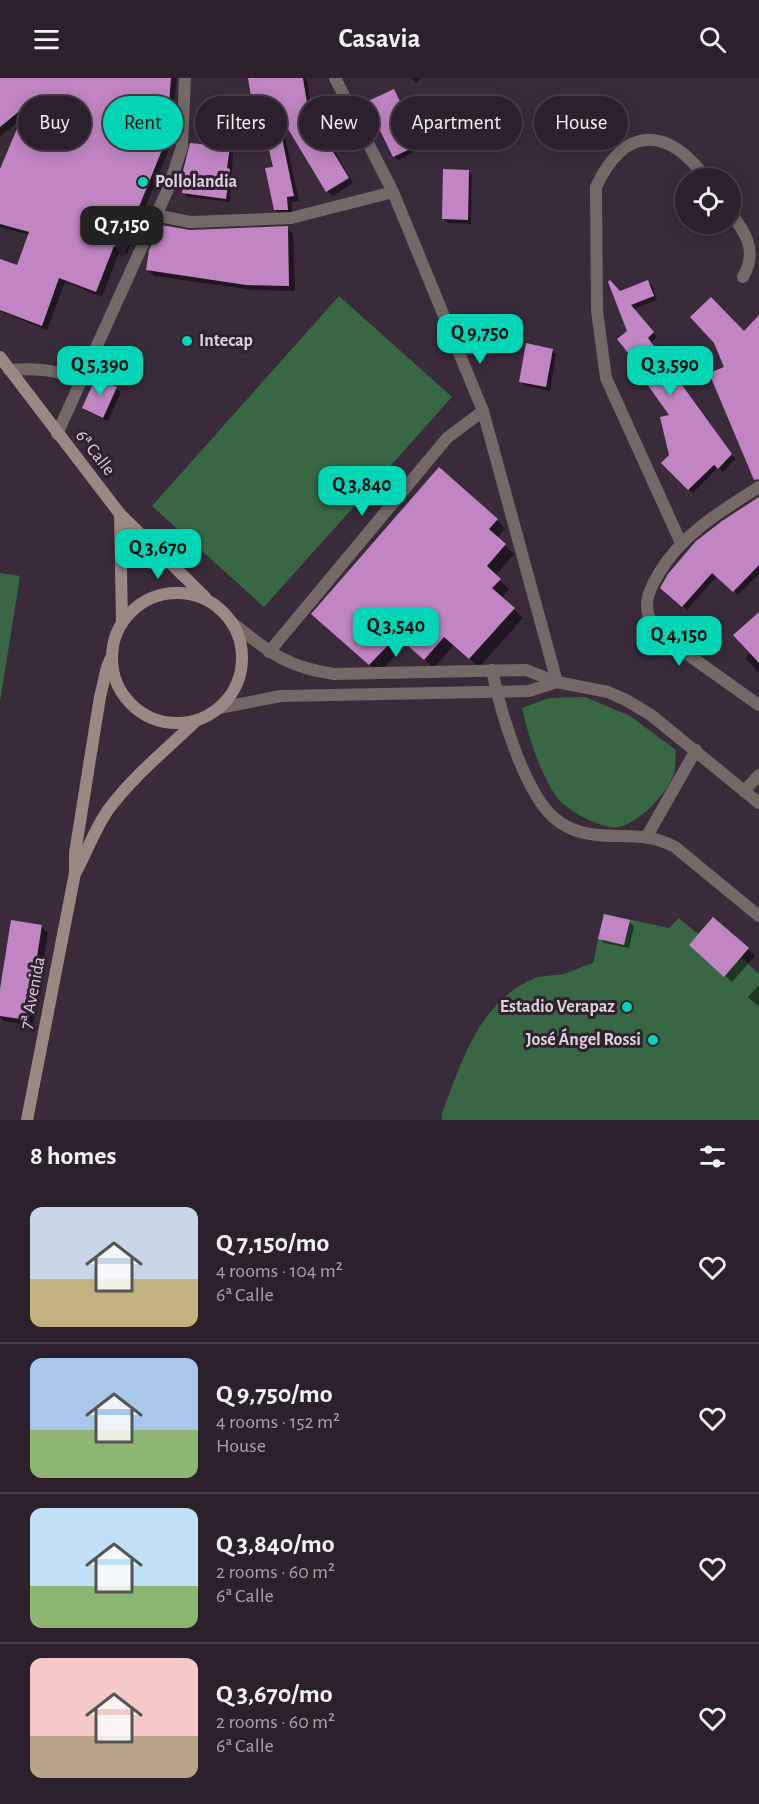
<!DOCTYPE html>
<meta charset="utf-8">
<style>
:root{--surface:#2c202c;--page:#382d38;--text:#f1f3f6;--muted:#a6a3a9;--line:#483e48;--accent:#01d5b6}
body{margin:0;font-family:"Alegreya Sans",sans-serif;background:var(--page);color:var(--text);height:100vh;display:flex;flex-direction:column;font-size:22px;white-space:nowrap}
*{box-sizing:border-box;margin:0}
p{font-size:20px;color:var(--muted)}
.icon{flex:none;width:33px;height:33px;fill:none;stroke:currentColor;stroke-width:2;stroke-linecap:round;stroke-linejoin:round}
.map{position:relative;height:1042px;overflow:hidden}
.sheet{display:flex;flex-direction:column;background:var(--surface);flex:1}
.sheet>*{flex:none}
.guide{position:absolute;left:18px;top:18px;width:723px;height:54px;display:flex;gap:12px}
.buttons{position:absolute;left:675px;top:90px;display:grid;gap:12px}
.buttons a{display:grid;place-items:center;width:66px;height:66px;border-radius:50%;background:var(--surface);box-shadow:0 3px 15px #0003,0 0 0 2px var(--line);font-size:30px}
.price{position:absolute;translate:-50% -51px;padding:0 14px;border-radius:12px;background:var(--accent);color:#111;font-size:20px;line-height:39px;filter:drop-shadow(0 2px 3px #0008)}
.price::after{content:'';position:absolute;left:50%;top:36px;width:18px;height:14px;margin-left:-9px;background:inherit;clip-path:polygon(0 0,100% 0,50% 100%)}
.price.selected{background:#222;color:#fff}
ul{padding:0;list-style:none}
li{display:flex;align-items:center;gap:18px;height:150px;padding:0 30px}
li+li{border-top:2px solid var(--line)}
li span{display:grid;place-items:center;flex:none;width:168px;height:120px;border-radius:12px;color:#555}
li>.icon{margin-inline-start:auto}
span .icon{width:72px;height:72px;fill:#fffc;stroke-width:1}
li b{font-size:26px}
h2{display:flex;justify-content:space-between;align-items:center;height:72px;padding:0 30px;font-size:26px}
.chip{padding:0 21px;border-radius:27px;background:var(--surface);box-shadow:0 3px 15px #0003,0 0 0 2px var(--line);font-size:21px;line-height:54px}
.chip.selected{background:var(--accent);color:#111}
header{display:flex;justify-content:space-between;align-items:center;height:78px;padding:0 30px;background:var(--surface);font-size:27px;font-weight:700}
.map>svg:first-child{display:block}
</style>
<header><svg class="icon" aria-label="menu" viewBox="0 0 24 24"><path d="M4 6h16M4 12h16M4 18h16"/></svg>Casavia<svg class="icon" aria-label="search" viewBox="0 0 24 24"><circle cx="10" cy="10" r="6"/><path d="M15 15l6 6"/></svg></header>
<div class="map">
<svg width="759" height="1042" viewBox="0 0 759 1042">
<rect width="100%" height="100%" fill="#3a2b3a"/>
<g fill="#376843">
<path d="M339,218L452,319L264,529L152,428Z"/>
<path d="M0,495L20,498L0,624Z"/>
<path d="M585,619L630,638L676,672C675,679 676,688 674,695C668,715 640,744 619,749C604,752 572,735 561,724C542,703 528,657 522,630L549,620Z"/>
<path d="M604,836L669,850L679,840L698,856L713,839L749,870L741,879L759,896V1042H442V1036C461,985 479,923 535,900C544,897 554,898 563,896C573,893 583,888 593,885Z"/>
</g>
<g fill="#0007">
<path d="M0,0H177L173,33L175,35L168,66L170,68L127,175L120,172L102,219L65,204L47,252L0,233V183L17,189L30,157L0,149V94L23,39L0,59Z"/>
<path d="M249,0H305L307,2L314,44L322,41L327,46L336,65L331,67L353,105L333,118L327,113L280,37L299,123L292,124V137H281L275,132V90L267,56H263L258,51Z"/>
<path d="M411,0H422L416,5Z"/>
<path d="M394,12L397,16L424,70L398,82L395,79L368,25Z"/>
<path d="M504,28L509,32L506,71L479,69L475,65Z"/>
<path d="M229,71L233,75L230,124L188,119L183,115Z"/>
<path d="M468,93L472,97L471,146L448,145L444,141Z"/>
<path d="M287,150L293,156L295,213L253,212L154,198L148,192L190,154Z"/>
<path d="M648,204L652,208L657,222L634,231L657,259L651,265L735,381L723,394L718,389L693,415L663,385L670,378L671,338L642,290L629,253L620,215Z"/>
<path d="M552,272L556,276L550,313L525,308L520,303Z"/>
<path d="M116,310L121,314L108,343L88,334L83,330Z"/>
<path d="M759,421V496L738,517L717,498L687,532L662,509Z"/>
<path d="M497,442L505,451L497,460L514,476L495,498L509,511L501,520L523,540L479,589L454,567L434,590L406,566L379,595L322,545Z"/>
<path d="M759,536V595L745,580L751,574Z"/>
<path d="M629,844L634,848L629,870L604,865L600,860Z"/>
<path d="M41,848L48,855L33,948L4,943L0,939V920Z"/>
<path d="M748,871L755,878L732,904L697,874Z"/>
<path d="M759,907V929L748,919Z"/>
</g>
<g fill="#c085c2">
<path d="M0,0H171L169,27L170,28L163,61L166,62L122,171L114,168L96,214L59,200L42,248L0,232V181L17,187L29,154L0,146V91L27,27L0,49Z"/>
<path d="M248,0H303L310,44L322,39L331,59L326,62L349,100L326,114L276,31L294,118L287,119L288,132H274L265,90L273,89L264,50L256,51Z"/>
<path d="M394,11L421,66L393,79L366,24Z"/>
<path d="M476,24L505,26L502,68L473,65Z"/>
<path d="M190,65L230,69L227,90L230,91L226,121L182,115L185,95L183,93Z"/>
<path d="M443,91L469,92L468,142L442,141Z"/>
<path d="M161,147L190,152L288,148L289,208L246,207L146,192L149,172Z"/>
<path d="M610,202L620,213L648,202L654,218L631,227L654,254L648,260L732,376L718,391L714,387L688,412L661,385L669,377L660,339L669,337L637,292L640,290L617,261L627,253L608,204Z"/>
<path d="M711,219L744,253L759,237V401L754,402L709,295L724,289L714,265L690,239Z"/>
<path d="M526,265L553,271L546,309L519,304Z"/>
<path d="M96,299L117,309L103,340L82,330Z"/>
<path d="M439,389L498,441L489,451L506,466L487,488L501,501L492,510L515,530L469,581L444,559L424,582L397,558L369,587L311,536Z"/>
<path d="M759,419V487L733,514L712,495L682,529L660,510L668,496L696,463L722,443Z"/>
<path d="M759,534V585L733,557Z"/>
<path d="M604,836L630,842L624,867L598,861Z"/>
<path d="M713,839L749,870L724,899L689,867Z"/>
<path d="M11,842L42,847L27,942L0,938V911Z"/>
</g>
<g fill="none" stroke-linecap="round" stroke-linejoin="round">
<g stroke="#746967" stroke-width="12">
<path d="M730,134C746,155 758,173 743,199"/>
<path d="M681,465L606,300L597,233L596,109C625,47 667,48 706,100"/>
</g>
<g stroke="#746967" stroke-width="12">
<path d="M335,0L393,114L483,333L557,604"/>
<path d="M155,137L190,144L291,140L393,114"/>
<path d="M9,292C37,290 55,292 82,301"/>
<path d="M57,356L168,111L182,69L185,0"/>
<path d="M759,409C721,433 682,456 659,495C647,515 641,530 655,550C663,562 676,569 687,576C711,593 735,610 759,627"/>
<path d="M269,574L447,360L483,333"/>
<path d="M492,592C500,632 523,711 553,739C563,748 577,754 590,756C621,761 646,753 675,769L759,838"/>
<path d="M744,713L759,697"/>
<path d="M647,758L696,672"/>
</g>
<g stroke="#746967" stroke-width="12">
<path d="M231,544C268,573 285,589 334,596L526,592L557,604L608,614L626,622L651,637L759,725"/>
<path d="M219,630L281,618L529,613L557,604"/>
</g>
<g stroke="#9a8884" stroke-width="12">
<path d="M0,279L120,436L205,519"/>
<path d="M120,436L122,545"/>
<circle cx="177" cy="580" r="65"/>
<path d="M76,794C87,773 95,751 108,732C133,698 167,671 197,642"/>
<path d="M27,1042L75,795V775L100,619L107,589L111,580"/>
</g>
</g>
<g fill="#01d5b6" stroke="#2f2130" stroke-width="2">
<circle cx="143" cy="104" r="6"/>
<circle cx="187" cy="263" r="6"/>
<circle cx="627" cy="929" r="6"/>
<circle cx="653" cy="962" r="6"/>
</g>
<g text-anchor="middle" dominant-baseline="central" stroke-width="6" stroke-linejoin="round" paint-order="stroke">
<g font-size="18" font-weight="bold" fill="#dbd2db" stroke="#2f2130" text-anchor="start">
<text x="155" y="104">Pollolandia</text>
<text x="199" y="263">Intecap</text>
<text x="615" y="929" text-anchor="end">Estadio Verapaz</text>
<text x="641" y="962" text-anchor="end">José Ángel Rossi</text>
</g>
<g font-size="18" fill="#dbd2db" stroke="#2f2130">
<text transform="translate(95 375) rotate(52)">6ª Calle</text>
<text transform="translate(33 915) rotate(-79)">7ª Avenida</text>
</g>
</g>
</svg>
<div class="buttons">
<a><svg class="icon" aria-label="locate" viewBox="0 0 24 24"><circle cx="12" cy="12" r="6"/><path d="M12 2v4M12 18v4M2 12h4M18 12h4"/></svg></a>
</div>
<b class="price selected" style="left:122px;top:179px">Q 7,150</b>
<b class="price" style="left:480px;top:287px">Q 9,750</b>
<b class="price" style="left:100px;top:319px">Q 5,390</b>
<b class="price" style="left:670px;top:319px">Q 3,590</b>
<b class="price" style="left:362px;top:439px">Q 3,840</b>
<b class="price" style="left:158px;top:502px">Q 3,670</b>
<b class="price" style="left:396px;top:580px">Q 3,540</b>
<b class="price" style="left:679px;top:589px">Q 4,150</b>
<div class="guide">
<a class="chip">Buy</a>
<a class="chip selected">Rent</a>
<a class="chip">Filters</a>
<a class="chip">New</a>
<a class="chip">Apartment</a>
<a class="chip">House</a>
</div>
</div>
<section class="sheet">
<h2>8 homes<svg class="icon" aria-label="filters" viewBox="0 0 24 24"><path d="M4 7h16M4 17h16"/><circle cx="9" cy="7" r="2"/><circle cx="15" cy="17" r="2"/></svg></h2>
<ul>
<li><span style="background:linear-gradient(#c9d6e8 60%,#c2b280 0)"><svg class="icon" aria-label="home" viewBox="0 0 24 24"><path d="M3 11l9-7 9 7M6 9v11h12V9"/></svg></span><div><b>Q 7,150/mo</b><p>4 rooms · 104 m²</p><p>6ª Calle</p></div><svg class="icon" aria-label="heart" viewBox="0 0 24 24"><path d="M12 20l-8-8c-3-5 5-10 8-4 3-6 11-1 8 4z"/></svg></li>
<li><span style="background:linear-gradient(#a9c7e8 60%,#8fb573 0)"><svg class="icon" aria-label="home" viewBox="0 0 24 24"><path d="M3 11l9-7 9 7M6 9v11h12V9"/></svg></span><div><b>Q 9,750/mo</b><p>4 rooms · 152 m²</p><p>House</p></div><svg class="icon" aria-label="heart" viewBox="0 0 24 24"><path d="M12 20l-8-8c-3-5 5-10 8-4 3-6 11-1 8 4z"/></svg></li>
<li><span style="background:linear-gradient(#bfe0f5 65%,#8fb573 0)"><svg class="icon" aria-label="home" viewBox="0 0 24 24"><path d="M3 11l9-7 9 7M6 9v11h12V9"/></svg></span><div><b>Q 3,840/mo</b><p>2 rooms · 60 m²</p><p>6ª Calle</p></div><svg class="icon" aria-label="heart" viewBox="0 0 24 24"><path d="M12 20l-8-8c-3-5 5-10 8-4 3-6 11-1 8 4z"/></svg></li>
<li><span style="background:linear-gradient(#f6c9c9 65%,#b9a48a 0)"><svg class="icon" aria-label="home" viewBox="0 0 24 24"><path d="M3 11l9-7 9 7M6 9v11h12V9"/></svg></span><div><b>Q 3,670/mo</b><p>2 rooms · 60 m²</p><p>6ª Calle</p></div><svg class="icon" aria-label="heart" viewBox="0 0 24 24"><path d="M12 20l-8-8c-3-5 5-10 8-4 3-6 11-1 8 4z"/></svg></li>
</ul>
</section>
